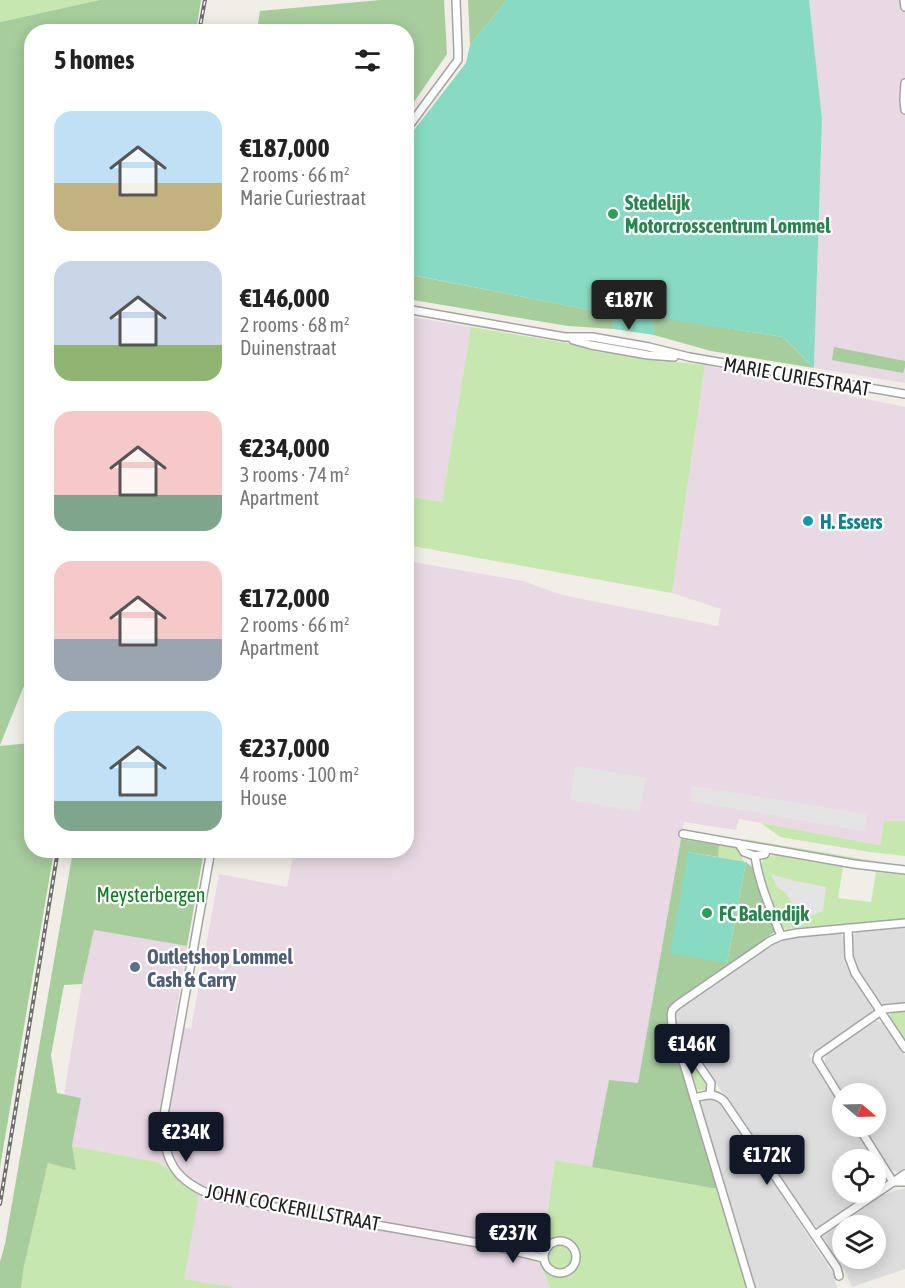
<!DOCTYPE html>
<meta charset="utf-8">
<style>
:root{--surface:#fff;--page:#f6f6f6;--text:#222;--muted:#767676;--accent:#111827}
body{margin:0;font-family:"Asap Condensed",sans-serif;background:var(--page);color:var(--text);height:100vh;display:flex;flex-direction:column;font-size:22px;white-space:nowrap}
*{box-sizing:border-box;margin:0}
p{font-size:20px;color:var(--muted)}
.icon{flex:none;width:33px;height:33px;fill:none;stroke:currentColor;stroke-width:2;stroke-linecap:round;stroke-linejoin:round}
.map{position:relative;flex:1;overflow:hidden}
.side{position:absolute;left:24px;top:24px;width:390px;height:834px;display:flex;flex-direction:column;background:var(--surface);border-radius:24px;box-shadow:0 3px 15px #0003}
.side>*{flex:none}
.needle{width:39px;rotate:109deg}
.buttons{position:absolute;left:832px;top:1083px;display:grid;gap:12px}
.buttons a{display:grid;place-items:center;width:54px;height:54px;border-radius:50%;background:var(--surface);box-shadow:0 3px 15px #0003;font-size:30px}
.price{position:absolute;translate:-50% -51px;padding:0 14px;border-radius:6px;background:var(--accent);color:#fff;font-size:20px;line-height:39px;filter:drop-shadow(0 2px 3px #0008)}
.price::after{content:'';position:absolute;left:50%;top:36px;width:18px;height:14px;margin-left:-9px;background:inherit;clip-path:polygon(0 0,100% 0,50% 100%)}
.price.on{background:#222;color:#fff}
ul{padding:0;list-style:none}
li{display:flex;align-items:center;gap:18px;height:150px;padding:0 30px}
li span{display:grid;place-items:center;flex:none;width:168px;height:120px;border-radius:18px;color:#555}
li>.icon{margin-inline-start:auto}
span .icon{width:72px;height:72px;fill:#fffc;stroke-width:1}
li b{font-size:26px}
h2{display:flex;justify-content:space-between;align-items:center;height:72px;padding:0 30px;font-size:26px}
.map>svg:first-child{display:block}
</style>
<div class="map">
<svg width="905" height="1288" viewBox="0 0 905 1288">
<rect width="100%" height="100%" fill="#f0eee6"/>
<g fill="#dedddd" fill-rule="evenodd">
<path d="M905,928V1004H884L880,1002L875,997L857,969L854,964L852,937L857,932Z"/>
<path d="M840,933L844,939L847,965L849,972L873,1008L872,1013L809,1055L843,1109V1126L854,1127L875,1159L843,1160V1192L870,1193L821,1227L816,1226L812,1224L692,1048L679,1037L675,1017L676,1010L778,941L786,938Z"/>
<path d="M876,1021L882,1023L905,1055V1170L901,1173L892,1170L864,1127L876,1126V1094L843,1093L825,1065V1059L827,1053Z"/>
<path d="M712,1098L719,1102L722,1106L784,1197L786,1202L834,1275L837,1288H755L699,1102Z"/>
<path d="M905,1188V1269L852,1287L845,1271L822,1237L885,1194ZM843,1226H876V1258H843Z"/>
</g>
<g fill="#e9d9e4">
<path d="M809,0H905V383L814,368L822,119Z"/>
<path d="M406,316L471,327L442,502L407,496Z"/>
<path d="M705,365L905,407V821H884L880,845L739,819L736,830L684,822L638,1084L609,1080L592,1167L555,1160L540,1263L550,1288H236L184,1279L179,1180L166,1167L158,1162L72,1146L81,1098L64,1095L82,984L94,930L187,946L174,1026L191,1029L219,874L287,887L294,851L406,850L407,561L523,581L562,595L718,626L721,609L672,593Z"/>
</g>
<g fill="#c6e8af">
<path d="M0,0H100L0,22Z"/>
<path d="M471,327L573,344L593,351L648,359L705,365L672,593L407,545V496L442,502Z"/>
<path d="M884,821H905V856L870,852L780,837L761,823L880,845Z"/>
<path d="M745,839L875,861L885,863V865L743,842Z"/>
<path d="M719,845L737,847L744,862L718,857Z"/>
<path d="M775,855L843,867L838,898L871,902L876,872L905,875V919L783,929L760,866L765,857Z"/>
<path d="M894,1011H905V1043L890,1020C889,1016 890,1013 894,1011Z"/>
<path d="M687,1055L690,1057L706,1082L707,1087L704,1090H698L696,1087L686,1057Z"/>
<path d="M72,1146L158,1162C172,1171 185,1184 199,1195L184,1279L238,1288H21L24,1266L48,1163Z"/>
<path d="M555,1160L718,1189L747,1288H550L540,1263Z"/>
</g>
<g fill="#a7cd9d">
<path d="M100,0H201L196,31L32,32V666L0,745V22Z"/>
<path d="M381,0H444L447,54L407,112L406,32L257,31L260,11Z"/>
<path d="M468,0H507L470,45Z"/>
<path d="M406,274L611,314L614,329L568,326L407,299Z"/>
<path d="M652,316L783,337L814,368L711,351L654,335Z"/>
<path d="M834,347L905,361V367L903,373L832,360Z"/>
<path d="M31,743L32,850L54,851L0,1167V746Z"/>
<path d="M681,839L719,845L718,857L688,852L727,963L746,862L752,867L777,930L729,966L671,1006L668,1014L672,1038L718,1189L592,1167L609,1080L638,1083Z"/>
<path d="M73,851H204L187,946L94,930L82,984L64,985L51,1055L57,1093L81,1098L72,1146L76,1170L48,1163L24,1266L21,1288H0V1262L5,1244Z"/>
</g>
<g fill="#88dbc2">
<path d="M507,0H809L822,119L814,368L783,337L653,317L654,335L614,329L610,314L407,274V142L414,130L466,63L470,45Z"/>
<path d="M688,852L746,862L727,963L670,953Z"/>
</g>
<g fill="#e4e4e4">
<path d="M575,766L646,778L639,812L570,800Z"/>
<path d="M692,786L867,814L864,831L690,801Z"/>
<path d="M771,874L791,880L826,887L823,911L809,916L803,924H798L794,907L785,892L777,887Z"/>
</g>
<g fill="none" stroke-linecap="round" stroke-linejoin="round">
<g stroke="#a4a4a4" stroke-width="10">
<g id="minor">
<path d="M904,0L905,7"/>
<path d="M905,83L904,100L905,110"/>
<path d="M406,130L458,60V51L456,0"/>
<path d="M406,309L565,337H592L649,347L689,357L905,394"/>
<path d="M573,340L591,345L648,355L674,357"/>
<path d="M683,834L854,864L905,870"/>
<path d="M739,844L744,852L755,856L765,854L767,849"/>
<path d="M211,850L164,1115C161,1159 175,1183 218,1197L490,1245L543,1258"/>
<path d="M755,856C759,884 771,910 781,936"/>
<path d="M848,928L849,957L855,973L905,1048"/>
<path d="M680,1051L689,1052L692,1055L711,1083L710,1094"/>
<path d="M694,1098C706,1095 714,1092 724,1101L837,1268L839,1276"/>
<path d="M843,1102L819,1063L817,1060L818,1055L884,1009L905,1007"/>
<path d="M858,1126L893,1182"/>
<path d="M893,1182H905"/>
<path d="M815,1235L905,1174"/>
<circle cx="560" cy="1257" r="16"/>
<path d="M501,1245L545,1250"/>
<path d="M751,1288L672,1024C670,1010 671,1009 683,1001L770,941L781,936L797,933L905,923"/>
</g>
</g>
<use href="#minor" stroke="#fff" stroke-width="7"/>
<g stroke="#6e6e6e" stroke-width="4">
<g id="rail">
<path d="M199,32L205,0"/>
<path d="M0,1204L58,850"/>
</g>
</g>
<use href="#rail" stroke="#fff" stroke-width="1.5" stroke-dasharray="4.5" stroke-linecap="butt"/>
</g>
<g fill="#2e9e5b" stroke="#fff" stroke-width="2">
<circle cx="613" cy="214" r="6"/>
<circle cx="707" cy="913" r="6"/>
</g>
<circle fill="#0f9aa8" stroke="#fff" stroke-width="2" cx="808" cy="521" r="6"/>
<circle fill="#5c6f8a" stroke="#fff" stroke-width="2" cx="135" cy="967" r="6"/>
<g text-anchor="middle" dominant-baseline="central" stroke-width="4.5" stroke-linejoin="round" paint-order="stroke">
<g font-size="20" font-weight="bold" fill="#27864d" stroke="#fff" text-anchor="start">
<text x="625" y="202">Stedelijk<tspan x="625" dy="23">Motorcrosscentrum Lommel</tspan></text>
<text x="719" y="913">FC Balendijk</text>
</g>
<g font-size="20" fill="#202020" stroke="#fff">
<text transform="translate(797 376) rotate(10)">MARIE CURIESTRAAT</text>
<text transform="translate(293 1207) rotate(11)">JOHN COCKERILLSTRAAT</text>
</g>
<g font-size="20" font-weight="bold" fill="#0d838f" stroke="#fff" text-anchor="start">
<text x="820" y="521">H. Essers</text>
</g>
<g font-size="20" fill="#107b22" stroke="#fff">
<text x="151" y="894">Meysterbergen</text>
</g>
<g font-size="20" font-weight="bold" fill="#4e5e75" stroke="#fff" text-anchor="start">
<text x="147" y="956">Outletshop Lommel<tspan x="147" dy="23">Cash &amp; Carry</tspan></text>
</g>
</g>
</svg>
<div class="buttons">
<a><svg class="needle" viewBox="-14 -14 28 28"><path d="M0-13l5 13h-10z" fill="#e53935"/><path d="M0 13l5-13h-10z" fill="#767676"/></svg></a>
<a><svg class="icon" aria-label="locate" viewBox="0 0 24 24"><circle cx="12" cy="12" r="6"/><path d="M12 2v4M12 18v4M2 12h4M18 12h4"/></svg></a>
<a><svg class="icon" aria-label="layers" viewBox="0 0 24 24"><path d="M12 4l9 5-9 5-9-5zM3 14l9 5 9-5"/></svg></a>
</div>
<b class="price on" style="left:629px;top:331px">€187K</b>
<b class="price" style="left:692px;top:1075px">€146K</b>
<b class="price" style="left:186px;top:1163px">€234K</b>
<b class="price" style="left:767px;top:1186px">€172K</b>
<b class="price" style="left:513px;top:1264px">€237K</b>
<section class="side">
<h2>5 homes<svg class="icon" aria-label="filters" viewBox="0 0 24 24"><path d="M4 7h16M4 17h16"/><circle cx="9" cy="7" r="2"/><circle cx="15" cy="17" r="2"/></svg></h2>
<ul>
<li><span style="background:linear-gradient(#bfe0f5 60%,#c2b280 0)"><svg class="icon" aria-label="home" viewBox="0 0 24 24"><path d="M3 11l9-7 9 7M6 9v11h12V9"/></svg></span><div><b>€187,000</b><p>2 rooms · 66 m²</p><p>Marie Curiestraat</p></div></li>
<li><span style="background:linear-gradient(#c9d6e8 70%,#8fb573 0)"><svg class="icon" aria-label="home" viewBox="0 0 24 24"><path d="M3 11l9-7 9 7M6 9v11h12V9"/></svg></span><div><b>€146,000</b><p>2 rooms · 68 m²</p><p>Duinenstraat</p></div></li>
<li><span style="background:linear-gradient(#f6c9c9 70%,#7fa58c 0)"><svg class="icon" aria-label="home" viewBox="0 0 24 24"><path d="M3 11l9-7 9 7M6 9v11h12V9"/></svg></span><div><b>€234,000</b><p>3 rooms · 74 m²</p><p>Apartment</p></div></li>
<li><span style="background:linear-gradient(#f6c9c9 65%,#9aa5b1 0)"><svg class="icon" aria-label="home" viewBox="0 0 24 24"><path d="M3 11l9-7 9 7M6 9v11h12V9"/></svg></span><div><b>€172,000</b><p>2 rooms · 66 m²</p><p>Apartment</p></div></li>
<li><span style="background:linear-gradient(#bfe0f5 75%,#7fa58c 0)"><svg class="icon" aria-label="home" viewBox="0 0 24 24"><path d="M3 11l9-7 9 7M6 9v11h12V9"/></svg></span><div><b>€237,000</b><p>4 rooms · 100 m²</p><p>House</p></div></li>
</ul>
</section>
</div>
